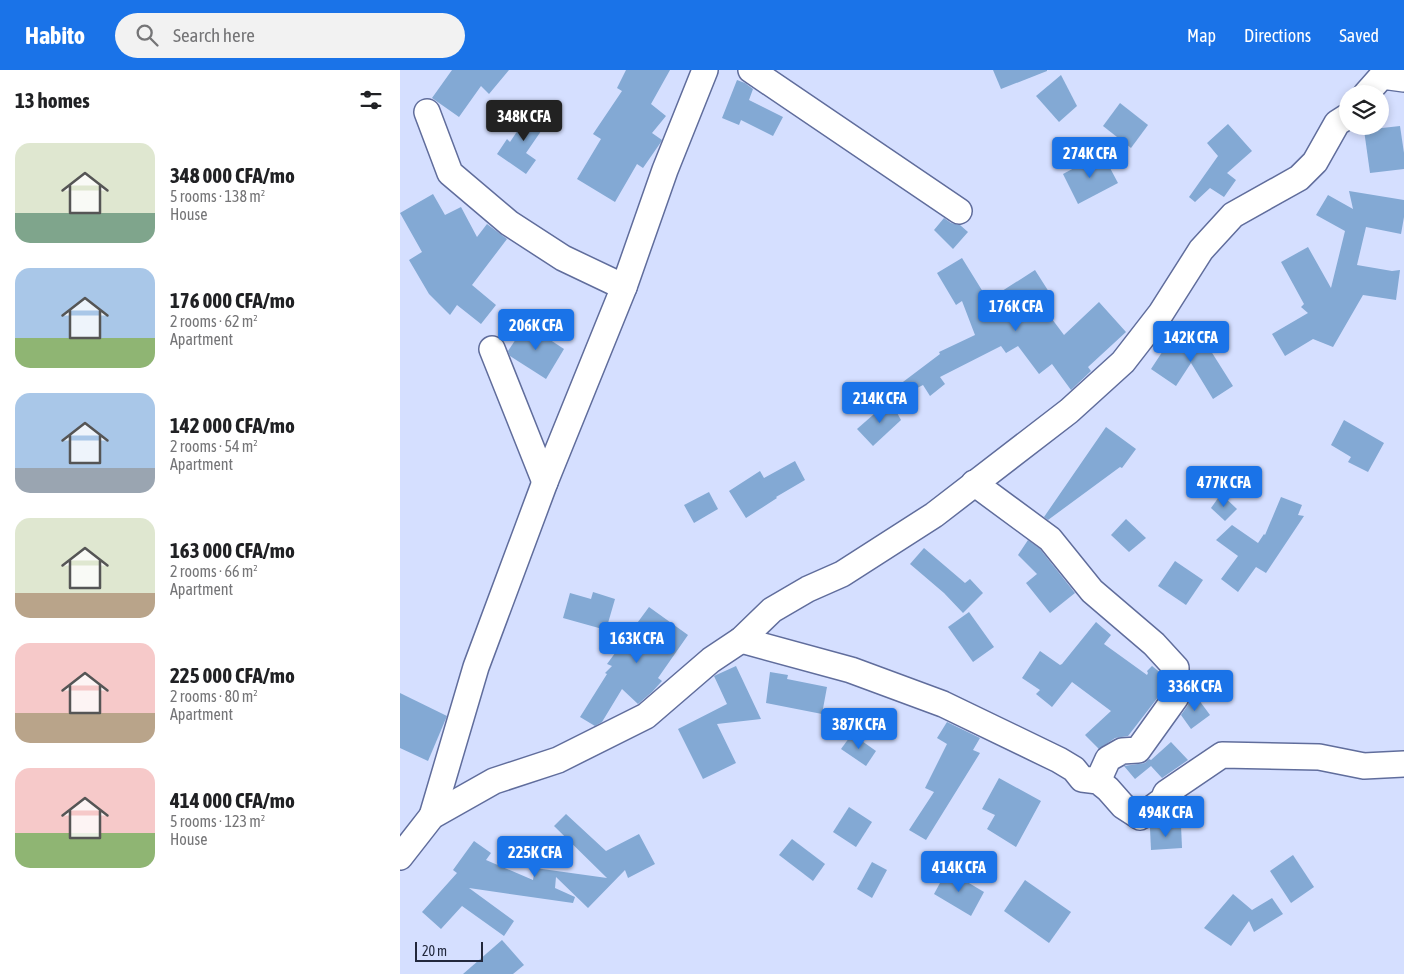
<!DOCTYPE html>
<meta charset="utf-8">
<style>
:root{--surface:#fff;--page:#f2f2f2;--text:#202124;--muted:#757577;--accent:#1a73e8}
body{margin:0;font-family:"Asap Condensed",sans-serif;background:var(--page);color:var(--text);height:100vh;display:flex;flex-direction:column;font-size:19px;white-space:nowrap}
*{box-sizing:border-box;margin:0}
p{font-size:16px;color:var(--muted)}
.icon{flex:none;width:28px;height:28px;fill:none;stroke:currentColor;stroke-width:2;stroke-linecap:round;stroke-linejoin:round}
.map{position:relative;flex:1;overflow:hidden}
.side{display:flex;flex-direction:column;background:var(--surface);width:400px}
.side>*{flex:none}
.fabs{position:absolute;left:939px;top:15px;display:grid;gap:10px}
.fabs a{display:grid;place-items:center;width:50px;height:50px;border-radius:50%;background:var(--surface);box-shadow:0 2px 8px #0003;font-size:25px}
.scale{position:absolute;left:15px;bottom:12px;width:68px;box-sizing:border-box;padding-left:5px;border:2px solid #22283c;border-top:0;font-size:14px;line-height:18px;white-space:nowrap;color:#22283c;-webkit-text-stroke:4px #d5dfff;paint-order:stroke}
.price{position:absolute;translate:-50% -42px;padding:0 11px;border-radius:5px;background:var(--accent);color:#fff;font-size:16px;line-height:32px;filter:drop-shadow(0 1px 2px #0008)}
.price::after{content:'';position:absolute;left:50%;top:30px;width:15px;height:11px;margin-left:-8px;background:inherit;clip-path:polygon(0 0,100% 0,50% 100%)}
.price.current{background:#222;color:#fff}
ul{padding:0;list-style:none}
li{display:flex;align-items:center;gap:15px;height:125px;padding:0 15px}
li span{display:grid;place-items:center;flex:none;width:140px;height:100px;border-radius:15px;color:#555}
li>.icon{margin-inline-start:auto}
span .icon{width:60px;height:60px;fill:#fffc;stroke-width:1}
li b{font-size:21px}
h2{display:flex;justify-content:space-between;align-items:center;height:60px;padding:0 15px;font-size:21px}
header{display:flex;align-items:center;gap:30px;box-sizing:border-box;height:70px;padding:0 25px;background:var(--accent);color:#fff}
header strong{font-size:24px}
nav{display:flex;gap:28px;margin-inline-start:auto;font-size:18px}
.search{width:350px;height:45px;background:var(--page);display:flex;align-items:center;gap:12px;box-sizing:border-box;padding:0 18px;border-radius:28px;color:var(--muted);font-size:19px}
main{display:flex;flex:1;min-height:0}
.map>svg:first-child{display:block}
</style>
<header>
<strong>Habito</strong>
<div class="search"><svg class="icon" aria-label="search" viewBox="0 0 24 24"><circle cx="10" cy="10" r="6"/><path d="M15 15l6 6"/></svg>Search here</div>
<nav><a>Map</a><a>Directions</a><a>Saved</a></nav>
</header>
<main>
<section class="side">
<h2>13 homes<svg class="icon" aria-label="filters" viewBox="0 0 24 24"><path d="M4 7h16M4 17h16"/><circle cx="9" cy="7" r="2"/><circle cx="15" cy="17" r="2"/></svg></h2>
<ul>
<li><span style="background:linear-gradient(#dfe7d0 70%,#7fa58c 0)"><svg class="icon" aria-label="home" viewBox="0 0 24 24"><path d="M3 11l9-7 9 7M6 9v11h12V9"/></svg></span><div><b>348 000 CFA/mo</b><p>5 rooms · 138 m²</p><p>House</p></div></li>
<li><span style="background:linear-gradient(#a9c7e8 70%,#8fb573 0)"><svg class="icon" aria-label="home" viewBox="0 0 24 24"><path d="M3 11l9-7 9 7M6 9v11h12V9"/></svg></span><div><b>176 000 CFA/mo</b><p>2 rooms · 62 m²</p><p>Apartment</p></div></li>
<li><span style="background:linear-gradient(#a9c7e8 75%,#9aa5b1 0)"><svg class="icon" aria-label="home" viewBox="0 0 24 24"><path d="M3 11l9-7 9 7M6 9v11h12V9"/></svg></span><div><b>142 000 CFA/mo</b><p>2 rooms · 54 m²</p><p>Apartment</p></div></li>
<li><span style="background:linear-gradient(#dfe7d0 75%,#b9a48a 0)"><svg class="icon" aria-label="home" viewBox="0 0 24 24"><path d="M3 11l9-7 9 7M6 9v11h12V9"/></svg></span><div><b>163 000 CFA/mo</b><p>2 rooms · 66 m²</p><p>Apartment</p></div></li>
<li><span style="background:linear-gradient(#f6c9c9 70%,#b9a48a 0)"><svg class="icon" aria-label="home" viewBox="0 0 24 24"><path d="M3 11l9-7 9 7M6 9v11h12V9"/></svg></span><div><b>225 000 CFA/mo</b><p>2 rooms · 80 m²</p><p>Apartment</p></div></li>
<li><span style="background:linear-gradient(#f6c9c9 65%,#8fb573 0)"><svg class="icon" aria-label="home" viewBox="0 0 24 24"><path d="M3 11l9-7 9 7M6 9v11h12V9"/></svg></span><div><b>414 000 CFA/mo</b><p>5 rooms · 123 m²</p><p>House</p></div></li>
</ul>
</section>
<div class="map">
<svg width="1004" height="904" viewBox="0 0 1004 904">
<rect width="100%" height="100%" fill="#d5dfff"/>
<g fill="#83a9d4">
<path d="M52,0H109L89,24L81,16L59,47L32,28Z"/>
<path d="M226,0H270L251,34L266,46L252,63L262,70L261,72L243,98L237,94L215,132L177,109L201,69L193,64L222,21L217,18Z"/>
<path d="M593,0H647V1L601,19Z"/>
<path d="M661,5L677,36L659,52L636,26Z"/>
<path d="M337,10L345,13L353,19L349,30L383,47L373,66L341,50L339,55L322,48Z"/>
<path d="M720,33L748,55L731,78L703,56Z"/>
<path d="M135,37L150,48L126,83L136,90L126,104L97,84L107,69L110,72L118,60Z"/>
<path d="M828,54L852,81L827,103L836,110L824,127L810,118L795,132L789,127L818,86L807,73Z"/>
<path d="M1000,56L1004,83V99L970,103L964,60Z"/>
<path d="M702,83L718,113L678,134L663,104Z"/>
<path d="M949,121L1004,130V147L1001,164L966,157L957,195L992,201L1000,200L996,230L963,225L933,277L913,269L885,286L872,264L908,243L901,237L904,234L881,192L908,177L931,218L945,161L916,145L928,125L953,139Z"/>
<path d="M33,124L45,145L61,137L77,167L87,154L107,169L72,215L96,235L81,254L57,235L50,245L29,224L9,190L22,182L0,143Z"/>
<path d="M544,148L551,153L560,155L568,162L553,179L534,160Z"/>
<path d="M562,188L588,230L635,200L649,222L637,229L664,265L699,232L726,262L688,297L691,301L671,320L652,294L639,304L618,276L606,283L601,276L540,307L545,314L530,326L523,315L496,329L491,321L540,284L539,282L575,265L562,231L556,235L537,203Z"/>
<path d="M126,254L164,279L146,309L110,286L108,281Z"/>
<path d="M778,258L809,278L833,316L813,329L791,293L776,316L751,299Z"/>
<path d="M490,330L501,350L473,376L457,359Z"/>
<path d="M944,350L984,373L968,402L948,392L951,387L931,375Z"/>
<path d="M706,357L736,379L722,398L720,397L648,450L644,447Z"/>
<path d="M395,391L405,410L376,427L377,428L346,448L329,421L360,401L364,408Z"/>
<path d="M309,422L318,439L294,453L284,435Z"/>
<path d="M821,424L837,439L825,451L811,438Z"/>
<path d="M881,427L902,435L898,445L904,446L866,503L856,497L838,522L821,509L838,486L816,470L832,455L858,473L864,464L865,465Z"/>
<path d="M726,449L746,468L729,482L711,465Z"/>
<path d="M628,470L640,479L675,523L650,543L626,513L637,504L618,485Z"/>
<path d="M524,478L565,513L570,509L583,523L563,543L544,523L510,494Z"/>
<path d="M775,491L803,510L786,535L758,516Z"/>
<path d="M193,522L215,529L206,560L163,548L170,523L191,529Z"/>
<path d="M249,537L288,565L258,608L262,611L252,622L238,634L222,619L202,652L195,656L180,647L207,604L205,603L212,596L207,594Z"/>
<path d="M569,542L594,577L573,592L548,557Z"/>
<path d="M696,552L711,565L704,574L747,605L748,603L747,601L752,596L762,604V622L728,666L715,668L699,679L685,665L711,641L672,612L652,637L636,624L640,620L622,608L640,581L660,595L662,594Z"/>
<path d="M336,596L361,649L317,654L336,693L303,709L278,659L327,634L314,606Z"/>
<path d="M370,602L388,605L387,609L427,617L422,644L366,633Z"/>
<path d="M793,622L810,645L791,659L781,645L788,635L790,624Z"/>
<path d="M0,623L47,646L28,691L0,678Z"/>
<path d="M547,652L580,668L573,680L580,683L526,770L509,760L534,722L525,718L547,674L537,668Z"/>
<path d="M452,664L476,681L466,696L441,679Z"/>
<path d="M771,672L788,690L762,708L751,696L735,709L724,696L745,693L749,689L751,690Z"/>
<path d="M599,708L641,731L616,777L587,759L595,745L582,739Z"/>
<path d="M449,737L472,752L456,777L433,762Z"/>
<path d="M166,744L206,781L239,764L255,794L228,808L225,800L188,838L156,807L155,818L175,827L173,833L69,818L114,851L104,866L62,836L41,859L22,842L57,803L53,800L74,771L91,783L86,790L133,810L135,798L207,808L154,756Z"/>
<path d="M781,755L782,778L751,780L750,758Z"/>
<path d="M392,769L425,794L413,811L379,785Z"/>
<path d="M893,785L914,817L891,833L870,801Z"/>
<path d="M472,792L487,800L472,828L457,819Z"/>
<path d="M547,800L584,822L571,846L534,824Z"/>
<path d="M625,810L671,842L649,873L604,841Z"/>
<path d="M833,824L852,840L872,828L883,844L854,862L849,851L831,876L804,858Z"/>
<path d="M102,870L124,895L113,904H63Z"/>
</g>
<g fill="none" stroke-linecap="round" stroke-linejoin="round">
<g stroke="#606d9c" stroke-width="28">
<g id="street">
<path d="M351,0L559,141"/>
<path d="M966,24L982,6L1004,9"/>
<path d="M27,42L50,103L109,153L163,188L224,217"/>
<path d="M92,279L145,412"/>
<path d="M574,413L650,469L692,521L754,574L776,598V627L738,680L722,681L708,689L698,711"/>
<path d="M341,570L451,600L543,634L659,690L674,699L682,709L698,711L708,719L723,736L740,747L763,730L766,723L822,685L919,687L964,696L1004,694"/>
<path d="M32,746L76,597L145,412L224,217L265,100L305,0"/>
<path d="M0,787L32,746L94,711L158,690L246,646L311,590L341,570L372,540L408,519L442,504L534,445L669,341L723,292L761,243L801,180L833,145L899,108L915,92L937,53L948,46"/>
</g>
</g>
<use href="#street" stroke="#fff" stroke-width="25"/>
</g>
</svg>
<div class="fabs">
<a><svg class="icon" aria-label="layers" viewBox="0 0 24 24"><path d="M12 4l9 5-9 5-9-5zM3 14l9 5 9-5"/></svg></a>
</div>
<div class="scale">20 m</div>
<b class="price current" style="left:124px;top:72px">348K CFA</b>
<b class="price" style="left:690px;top:109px">274K CFA</b>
<b class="price" style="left:616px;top:262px">176K CFA</b>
<b class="price" style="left:136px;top:281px">206K CFA</b>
<b class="price" style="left:791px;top:293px">142K CFA</b>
<b class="price" style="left:480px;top:354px">214K CFA</b>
<b class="price" style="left:824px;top:438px">477K CFA</b>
<b class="price" style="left:237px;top:594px">163K CFA</b>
<b class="price" style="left:795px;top:642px">336K CFA</b>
<b class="price" style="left:459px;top:680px">387K CFA</b>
<b class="price" style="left:766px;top:768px">494K CFA</b>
<b class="price" style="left:135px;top:808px">225K CFA</b>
<b class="price" style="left:559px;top:823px">414K CFA</b>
</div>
</main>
